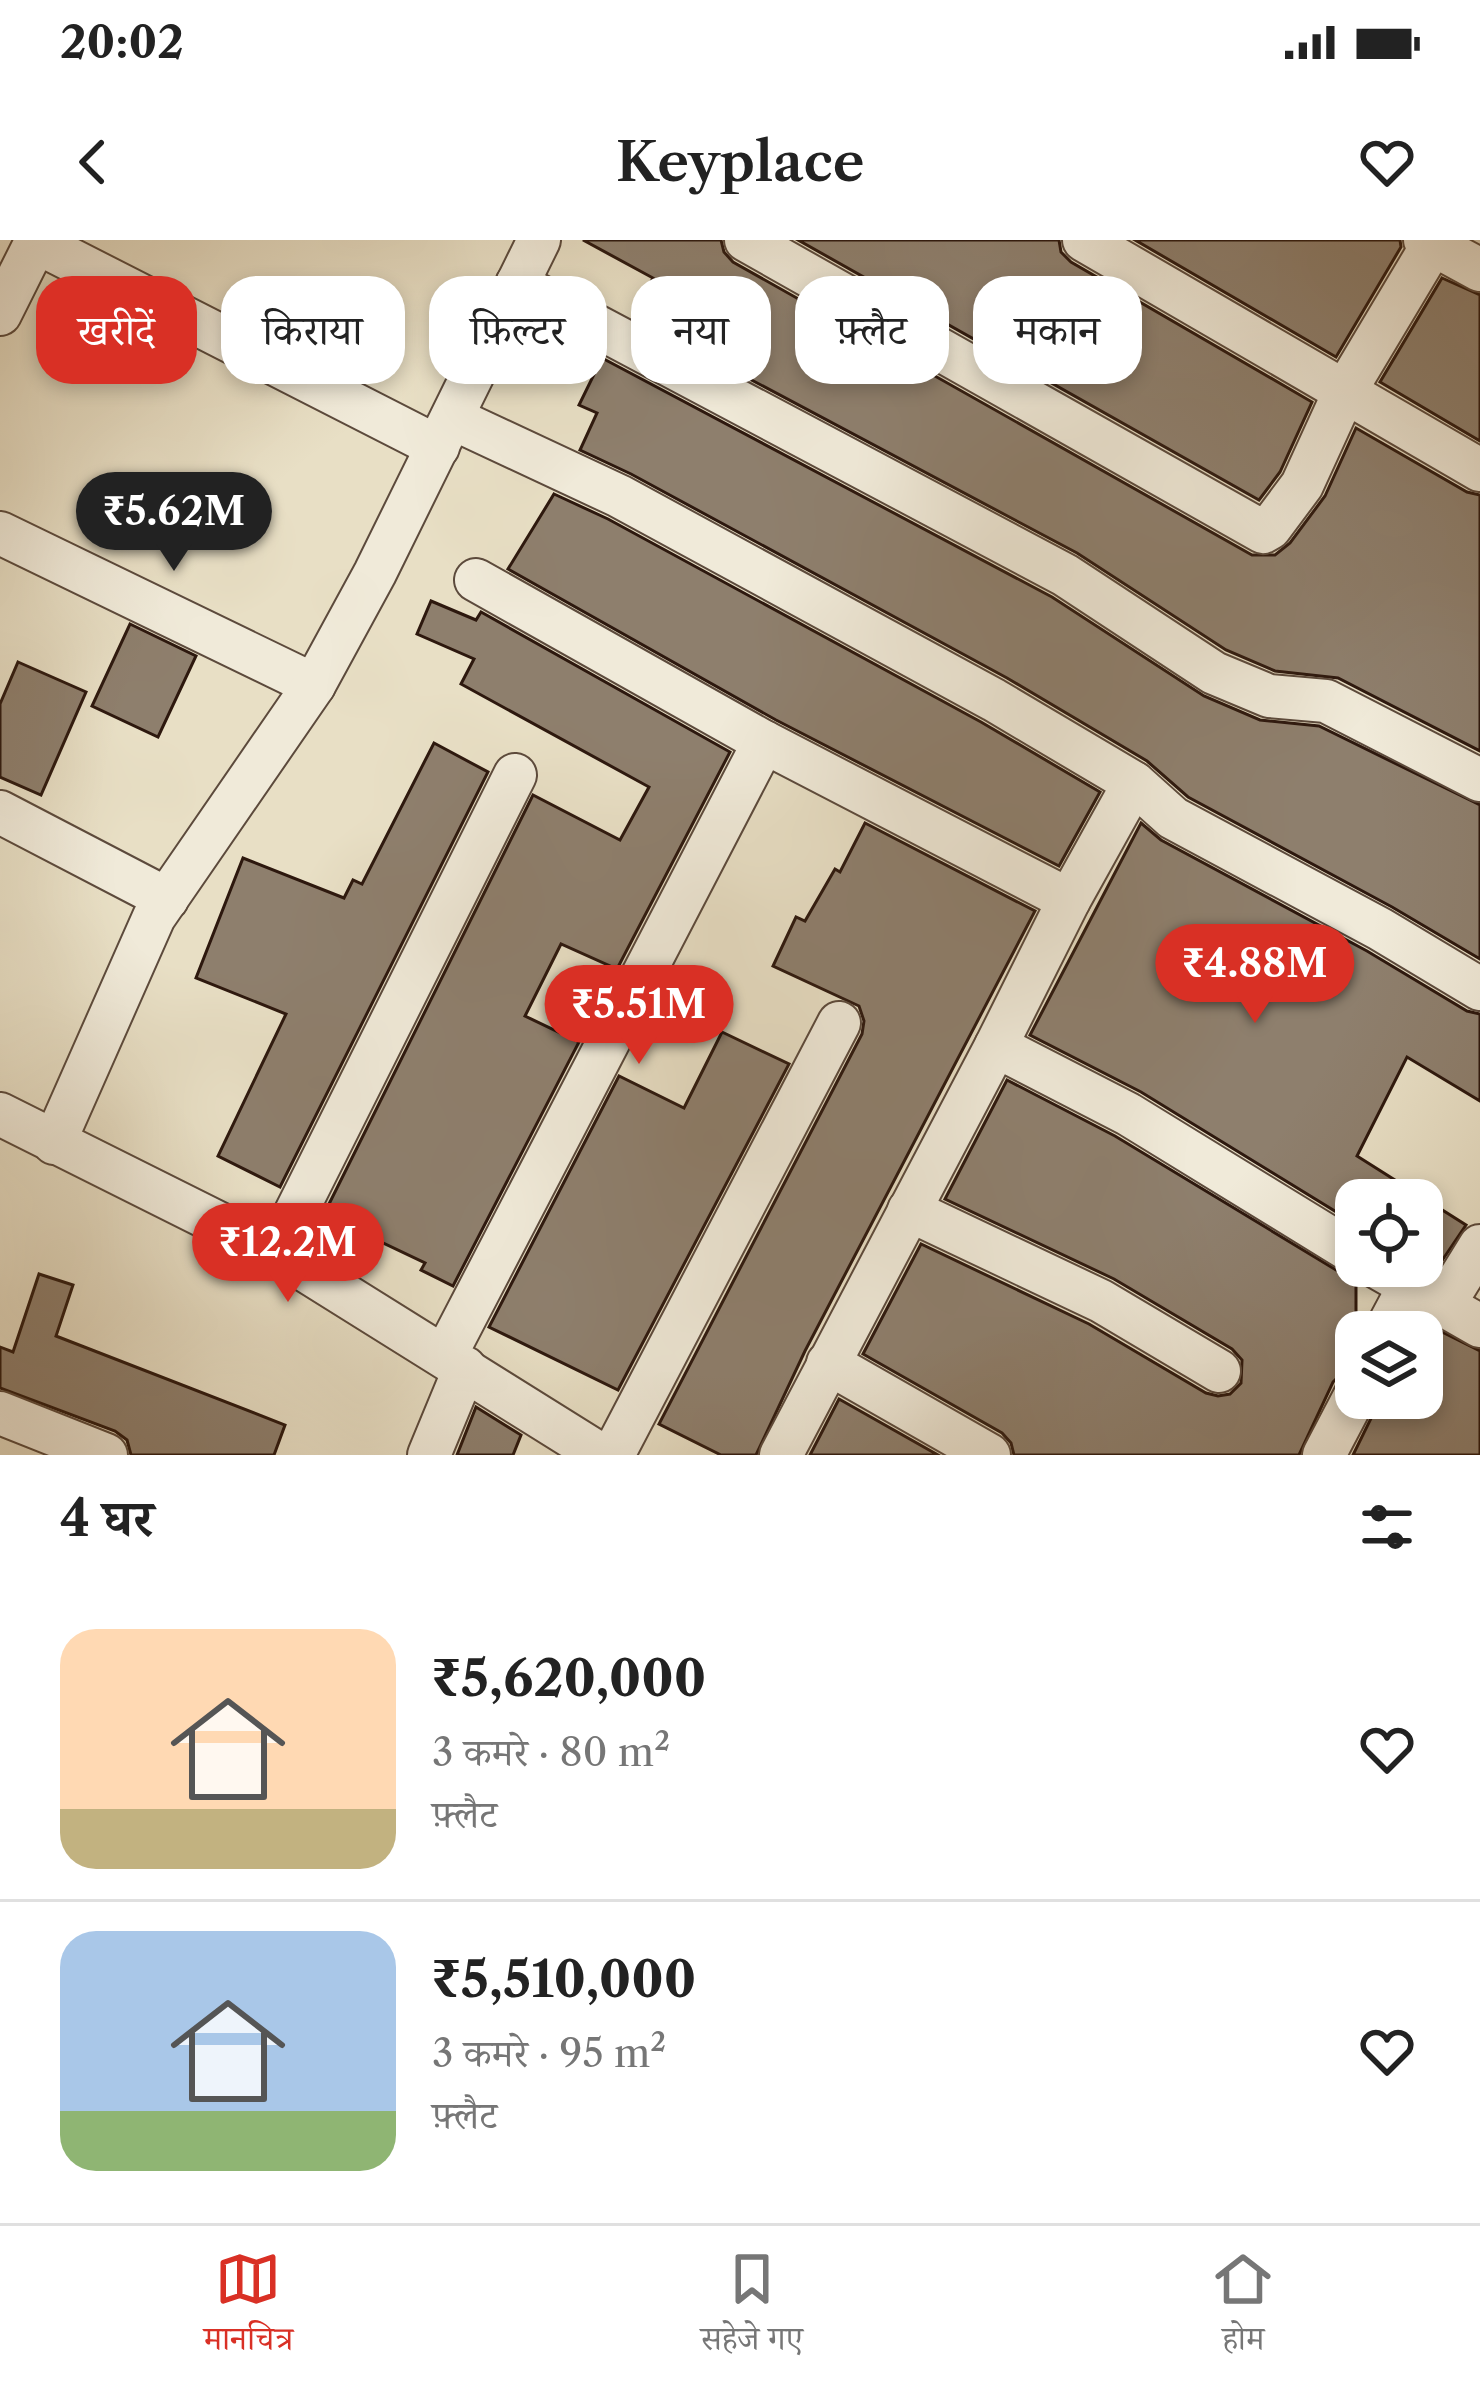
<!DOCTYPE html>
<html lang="hi">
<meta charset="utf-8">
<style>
:root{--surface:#fff;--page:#f2f2f2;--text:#222;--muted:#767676;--line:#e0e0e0;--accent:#d93025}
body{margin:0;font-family:"Libre Caslon Text","Noto Serif Devanagari",serif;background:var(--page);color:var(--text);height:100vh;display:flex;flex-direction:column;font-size:45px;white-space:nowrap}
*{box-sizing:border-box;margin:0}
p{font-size:39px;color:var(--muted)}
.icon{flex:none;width:66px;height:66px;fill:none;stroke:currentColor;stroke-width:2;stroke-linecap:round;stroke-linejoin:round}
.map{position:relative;height:1215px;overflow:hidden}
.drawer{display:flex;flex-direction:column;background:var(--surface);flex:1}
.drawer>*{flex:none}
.hud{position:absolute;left:36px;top:36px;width:1410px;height:108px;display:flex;gap:24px}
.tools{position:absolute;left:1335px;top:939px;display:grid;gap:24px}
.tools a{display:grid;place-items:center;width:108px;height:108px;border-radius:24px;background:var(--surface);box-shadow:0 6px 18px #0003;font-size:60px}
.price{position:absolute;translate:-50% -102px;padding:0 27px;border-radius:42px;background:var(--accent);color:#fff;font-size:39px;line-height:78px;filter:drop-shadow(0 3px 6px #0008)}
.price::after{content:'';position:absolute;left:50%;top:72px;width:36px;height:27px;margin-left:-18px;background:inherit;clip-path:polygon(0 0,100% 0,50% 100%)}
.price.current{background:#222;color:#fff}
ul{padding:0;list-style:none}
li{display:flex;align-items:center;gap:36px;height:300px;padding:0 60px}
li+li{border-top:3px solid var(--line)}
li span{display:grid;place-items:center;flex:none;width:336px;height:240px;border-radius:36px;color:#555}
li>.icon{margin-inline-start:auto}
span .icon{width:144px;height:144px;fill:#fffc;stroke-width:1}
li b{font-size:51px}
h2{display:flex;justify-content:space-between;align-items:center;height:144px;padding:0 60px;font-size:51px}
.tag{padding:0 42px;border-radius:36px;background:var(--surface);box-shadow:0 6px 18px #0003;font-size:42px;line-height:108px}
.tag.current{background:var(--accent);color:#fff}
.status{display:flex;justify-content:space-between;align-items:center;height:84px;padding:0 60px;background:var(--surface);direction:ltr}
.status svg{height:33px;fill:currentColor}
header{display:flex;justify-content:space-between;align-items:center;height:156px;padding:0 60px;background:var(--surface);font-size:54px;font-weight:600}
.menu{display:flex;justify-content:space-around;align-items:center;height:168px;border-top:3px solid var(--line);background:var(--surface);font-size:33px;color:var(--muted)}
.menu a{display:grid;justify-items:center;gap:6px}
.menu .current{color:var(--accent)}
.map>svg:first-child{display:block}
</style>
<div class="status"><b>20:02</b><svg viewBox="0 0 49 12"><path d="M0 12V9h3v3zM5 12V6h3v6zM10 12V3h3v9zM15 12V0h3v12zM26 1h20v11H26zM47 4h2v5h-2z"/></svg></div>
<header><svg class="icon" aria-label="back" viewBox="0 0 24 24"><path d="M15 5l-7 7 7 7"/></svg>Keyplace<svg class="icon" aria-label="heart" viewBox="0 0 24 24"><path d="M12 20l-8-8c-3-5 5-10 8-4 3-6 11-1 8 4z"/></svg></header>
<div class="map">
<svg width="1480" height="1215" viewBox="0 0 1480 1215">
<rect width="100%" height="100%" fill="#e8dfc5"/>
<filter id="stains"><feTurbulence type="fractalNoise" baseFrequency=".00167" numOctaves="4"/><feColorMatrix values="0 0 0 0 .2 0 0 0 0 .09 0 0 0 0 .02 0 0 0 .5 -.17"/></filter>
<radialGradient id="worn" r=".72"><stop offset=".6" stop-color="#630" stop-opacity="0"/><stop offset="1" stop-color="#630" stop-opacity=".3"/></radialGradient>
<g fill="#8e7f6d" stroke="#2d180e" stroke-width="3">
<path d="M583,0H721L724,12L733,22L1252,315H1275L1290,303L1325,256L1356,188L1467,252L1480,255V511L1338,438L1275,431L1226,410L1077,313L633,77L653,38Z"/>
<path d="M798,0H1059L1061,12L1071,22L1312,162L1280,232L1259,260Z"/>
<path d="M1135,0H1400L1401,7L1336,117Z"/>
<path d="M1442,38L1480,55V201L1380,142Z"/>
<path d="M602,118L1052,357L1204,456L1260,480L1319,486L1480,565V719L1392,667L1188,557L1147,521L1007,438L631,234L580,210L597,173L579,165Z"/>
<path d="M554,254L608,279L981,482L1100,552L1059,626L776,480L508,329Z"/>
<path d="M431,361L476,380L481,372L730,512L617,729L561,704L525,776L579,802L453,1046L421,1030L425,1023L335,980L338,975L326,970L533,555L620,600L649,547L461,444L474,419L417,394Z"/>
<path d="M130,384L196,416L158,497L92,466Z"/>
<path d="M18,422L86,452L41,555L0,537V464Z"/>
<path d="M434,503L488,532L280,947L218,916L286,774L196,738L243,618L344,658L353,640L362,644Z"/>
<path d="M865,583L1035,671L805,1111L756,1215H721L659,1184L862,794L864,781L859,766L773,726L796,677L805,681L835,629L840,632Z"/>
<path d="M1141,583L1161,600L1367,711L1467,771L1480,774V861L1407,817L1357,916L1466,985L1437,1028L1422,1018V960H1356V984L1141,852L1030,795Z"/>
<path d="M722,792L789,824L618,1150L489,1087L619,836L684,868Z"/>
<path d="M1007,840L1115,896L1356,1042V1129L1343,1132L1333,1142L1299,1215H1014L1011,1203L1002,1193L863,1114L921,1004L1089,1084L1206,1153L1218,1156L1230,1154L1241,1143L1242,1120L1232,1109L1114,1039L945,959Z"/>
<path d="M39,1034L73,1045L56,1096L285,1185L274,1215H131L127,1200L115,1191L0,1148V1107L13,1112Z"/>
<path d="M1422,1082L1480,1111V1215H1353L1381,1158H1422Z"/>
<path d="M839,1159L938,1215H810Z"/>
<path d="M476,1167L521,1195L513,1215H457Z"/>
</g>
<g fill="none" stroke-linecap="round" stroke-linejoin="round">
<g stroke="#5c4a3c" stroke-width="46">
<g id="minor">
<path d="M746,0L1263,292L1270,288L1302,245L1344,153L1433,4"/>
<path d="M1084,0L1480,230"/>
<path d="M1425,0L1480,30"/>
<path d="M36,2L438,207"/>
<path d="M517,44L1065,335L1214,433L1269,456L1326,461L1480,540"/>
<path d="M0,74L37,0"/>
<path d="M452,178L619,256L994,460L1134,543L1173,578L1380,689L1480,749"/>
<path d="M0,293L314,445"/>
<path d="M476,340L764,502L1069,660L996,806"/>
<path d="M0,572L167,659"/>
<path d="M1069,660L1134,543"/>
<path d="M0,874L276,1012L601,1215"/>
<path d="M54,903L154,677L314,445L375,333L539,0"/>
<path d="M909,970L1101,1061L1219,1131"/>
<path d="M276,1012L515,535"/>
<path d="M1375,1026L1480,1086"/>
<path d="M1443,1066L1480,1006"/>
<path d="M1385,1092L1409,1047"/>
<path d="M445,1116L764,502"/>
<path d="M828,1123L989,1215"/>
<path d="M0,1173L106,1215"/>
<path d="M429,1215L465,1128"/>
<path d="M613,1215L839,783"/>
<path d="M781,1215L996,806L1128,874L1356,1014"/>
<path d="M1324,1215L1356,1154"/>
</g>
</g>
<use href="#minor" stroke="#f0ead9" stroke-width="42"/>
</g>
<rect width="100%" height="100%" filter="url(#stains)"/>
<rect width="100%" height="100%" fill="url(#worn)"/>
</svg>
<div class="tools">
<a><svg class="icon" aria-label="locate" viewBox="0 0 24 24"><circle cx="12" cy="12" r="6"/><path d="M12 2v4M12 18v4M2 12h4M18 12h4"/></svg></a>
<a><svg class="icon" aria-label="layers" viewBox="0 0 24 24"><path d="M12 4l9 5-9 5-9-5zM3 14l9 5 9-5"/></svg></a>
</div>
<b class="price current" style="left:174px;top:334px">₹5.62M</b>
<b class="price" style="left:1255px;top:786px">₹4.88M</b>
<b class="price" style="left:639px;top:827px">₹5.51M</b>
<b class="price" style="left:288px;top:1065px">₹12.2M</b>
<div class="hud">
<a class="tag current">खरीदें</a>
<a class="tag">किराया</a>
<a class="tag">फ़िल्टर</a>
<a class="tag">नया</a>
<a class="tag">फ़्लैट</a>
<a class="tag">मकान</a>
</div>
</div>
<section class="drawer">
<h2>4 घर<svg class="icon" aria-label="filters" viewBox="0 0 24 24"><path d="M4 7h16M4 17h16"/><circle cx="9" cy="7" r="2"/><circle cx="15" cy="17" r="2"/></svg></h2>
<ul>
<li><span style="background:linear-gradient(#ffd9b3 75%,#c2b280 0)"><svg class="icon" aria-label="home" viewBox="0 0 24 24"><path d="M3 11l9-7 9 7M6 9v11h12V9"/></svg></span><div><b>₹5,620,000</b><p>3 कमरे · 80 m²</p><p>फ़्लैट</p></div><svg class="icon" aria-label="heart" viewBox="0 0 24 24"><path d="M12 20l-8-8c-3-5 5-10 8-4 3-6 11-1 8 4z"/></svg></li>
<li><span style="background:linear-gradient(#a9c7e8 75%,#8fb573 0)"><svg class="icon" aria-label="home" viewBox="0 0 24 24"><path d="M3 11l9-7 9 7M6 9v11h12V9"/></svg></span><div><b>₹5,510,000</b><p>3 कमरे · 95 m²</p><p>फ़्लैट</p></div><svg class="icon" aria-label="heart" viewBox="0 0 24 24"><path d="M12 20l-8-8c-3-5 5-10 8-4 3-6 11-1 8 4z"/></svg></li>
</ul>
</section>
<nav class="menu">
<a class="current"><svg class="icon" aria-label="map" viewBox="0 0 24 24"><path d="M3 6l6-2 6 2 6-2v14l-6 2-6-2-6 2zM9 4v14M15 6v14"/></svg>मानचित्र</a>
<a><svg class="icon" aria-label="saved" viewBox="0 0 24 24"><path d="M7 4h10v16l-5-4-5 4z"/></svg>सहेजे गए</a>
<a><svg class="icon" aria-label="home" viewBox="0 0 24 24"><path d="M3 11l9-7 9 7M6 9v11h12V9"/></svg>होम</a>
</nav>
